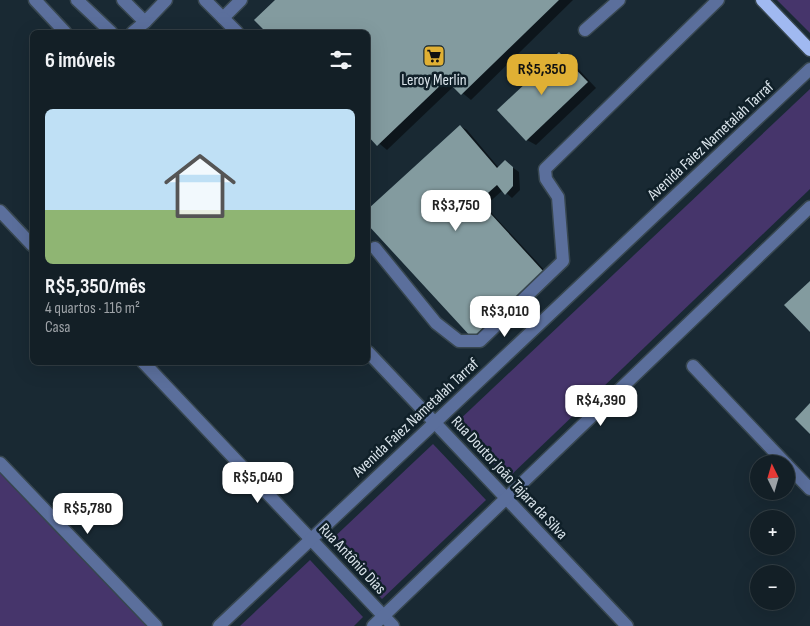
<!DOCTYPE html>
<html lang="pt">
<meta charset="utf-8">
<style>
:root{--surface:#131f26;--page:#202c32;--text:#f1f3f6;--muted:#9da2a7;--line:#323d43;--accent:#e0b034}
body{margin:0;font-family:"Sofia Sans Condensed",sans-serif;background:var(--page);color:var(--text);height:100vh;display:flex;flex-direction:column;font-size:19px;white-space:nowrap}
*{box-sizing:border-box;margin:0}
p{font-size:16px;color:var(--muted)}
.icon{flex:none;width:28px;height:28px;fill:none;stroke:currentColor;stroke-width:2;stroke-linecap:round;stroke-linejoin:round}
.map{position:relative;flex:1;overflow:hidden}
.sheet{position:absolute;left:30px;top:30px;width:340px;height:335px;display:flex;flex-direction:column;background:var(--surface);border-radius:8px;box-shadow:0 5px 20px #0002,0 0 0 1px var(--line)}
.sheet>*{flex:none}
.needle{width:32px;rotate:355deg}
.controls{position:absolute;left:750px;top:455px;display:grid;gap:10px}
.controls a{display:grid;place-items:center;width:45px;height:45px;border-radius:50%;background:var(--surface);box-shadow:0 5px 20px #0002,0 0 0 1px var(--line);font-size:25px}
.price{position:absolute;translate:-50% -42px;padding:0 11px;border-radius:10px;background:#fff;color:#222;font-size:16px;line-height:32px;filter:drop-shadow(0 1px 2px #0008)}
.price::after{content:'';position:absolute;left:50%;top:30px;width:15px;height:11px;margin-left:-8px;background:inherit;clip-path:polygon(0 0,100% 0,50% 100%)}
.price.active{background:var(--accent);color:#111}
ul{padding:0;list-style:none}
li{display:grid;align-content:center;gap:10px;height:265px;padding:0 15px}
li span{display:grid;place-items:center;height:155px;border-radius:8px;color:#555}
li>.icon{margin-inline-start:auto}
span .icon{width:90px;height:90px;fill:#fffc;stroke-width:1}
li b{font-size:21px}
h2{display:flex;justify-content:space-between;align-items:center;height:60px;padding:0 15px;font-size:21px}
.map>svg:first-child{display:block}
</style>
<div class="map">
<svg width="810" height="626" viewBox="0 0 810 626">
<rect width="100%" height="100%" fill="#192933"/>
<g fill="#46356b">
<path d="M777,0H810V33Z"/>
<path d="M810,89V189L508,478L455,424Z"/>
<path d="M433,444L486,500L382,599L329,542Z"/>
<path d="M0,473L14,488L147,626H0Z"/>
<path d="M310,560L363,617L354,626H240Z"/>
</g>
<g fill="#0007">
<path d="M277,0H573L471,100L454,86L387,150L368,134V32H267L256,20Z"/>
<path d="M559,53L568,58L596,88L536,145L527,140Z"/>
<path d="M460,126L467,130L499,168L505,162L519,172L520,190L512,198L503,190L485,206L550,276L479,341L472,337L368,223V211Z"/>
</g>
<g fill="#839b9f">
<path d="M275,0H559L461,95L446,80L377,146L368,136V32H266L254,20Z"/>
<path d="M559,52L588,82L526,141L497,110Z"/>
<path d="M460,125L497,168L505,160L513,167V186L505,195L497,185L479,201L544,272L472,338L368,225V209Z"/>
<path d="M810,281V332L784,305Z"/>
<path d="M810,403V434L795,419Z"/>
</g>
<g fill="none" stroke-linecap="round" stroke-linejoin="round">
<g stroke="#384750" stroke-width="15">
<g id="minor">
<path d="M35,0L65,32"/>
<path d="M77,0L111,32"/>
<path d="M123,0L145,22L166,0"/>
<path d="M205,0L223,18L241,0"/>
<path d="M223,18L237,32"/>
<path d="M585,30L619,0"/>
<path d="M133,32L145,22"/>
<path d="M0,211L32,245"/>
<path d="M375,248L436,323L459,341H480L563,261L558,197L546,179L545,169L718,0"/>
<path d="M368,352L627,626"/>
<path d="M143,362L393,626"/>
<path d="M693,366L786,464"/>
<path d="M0,463L156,626"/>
<path d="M786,464L810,489"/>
<path d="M219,626L810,69"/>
<path d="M373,626L810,207"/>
</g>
</g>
<g stroke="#384750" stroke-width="15">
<path id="major" d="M762,0L810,50"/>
</g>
<use href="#minor" stroke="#5b6f9c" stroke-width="12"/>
<use href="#major" stroke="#a0b9f1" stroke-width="12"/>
</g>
<defs>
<g id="supermarket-square" transform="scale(1.125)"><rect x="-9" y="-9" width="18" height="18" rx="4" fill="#e0b034" stroke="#102029"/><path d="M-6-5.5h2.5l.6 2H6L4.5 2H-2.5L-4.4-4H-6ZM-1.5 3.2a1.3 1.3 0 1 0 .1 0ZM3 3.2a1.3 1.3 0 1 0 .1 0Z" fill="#111"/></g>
</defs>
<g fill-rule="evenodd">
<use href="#supermarket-square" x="434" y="56"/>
</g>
<g text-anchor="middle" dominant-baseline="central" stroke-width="5" stroke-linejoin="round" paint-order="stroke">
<g font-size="16" fill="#dae4eb" stroke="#102029">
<text x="434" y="80">Leroy Merlin</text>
</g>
<g font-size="16" fill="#dae4eb" stroke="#102029">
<text transform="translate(711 141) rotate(-43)">Avenida Faiez Nametalah Tarraf</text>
<text transform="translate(416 418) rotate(-43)">Avenida Faiez Nametalah Tarraf</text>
<text transform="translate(509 478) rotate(47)">Rua Doutor João Tajara da Silva</text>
<text transform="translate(352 559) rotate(47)">Rua Antônio Dias</text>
</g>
</g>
</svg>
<div class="controls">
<a><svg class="needle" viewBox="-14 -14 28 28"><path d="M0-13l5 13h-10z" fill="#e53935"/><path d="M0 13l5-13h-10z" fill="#9da2a7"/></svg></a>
<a>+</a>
<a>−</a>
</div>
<b class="price active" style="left:542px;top:96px">R$5,350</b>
<b class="price" style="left:456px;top:232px">R$3,750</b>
<b class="price" style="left:505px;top:338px">R$3,010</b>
<b class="price" style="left:601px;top:427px">R$4,390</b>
<b class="price" style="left:258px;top:504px">R$5,040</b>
<b class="price" style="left:88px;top:535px">R$5,780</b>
<section class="sheet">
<h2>6 imóveis<svg class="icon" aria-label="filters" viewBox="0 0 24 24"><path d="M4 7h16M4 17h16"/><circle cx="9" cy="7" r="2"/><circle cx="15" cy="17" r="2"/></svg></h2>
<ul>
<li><span style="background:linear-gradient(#bfe0f5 65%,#8fb573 0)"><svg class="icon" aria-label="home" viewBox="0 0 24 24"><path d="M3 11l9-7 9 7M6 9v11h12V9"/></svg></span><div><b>R$5,350/mês</b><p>4 quartos · 116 m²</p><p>Casa</p></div></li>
</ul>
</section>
</div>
